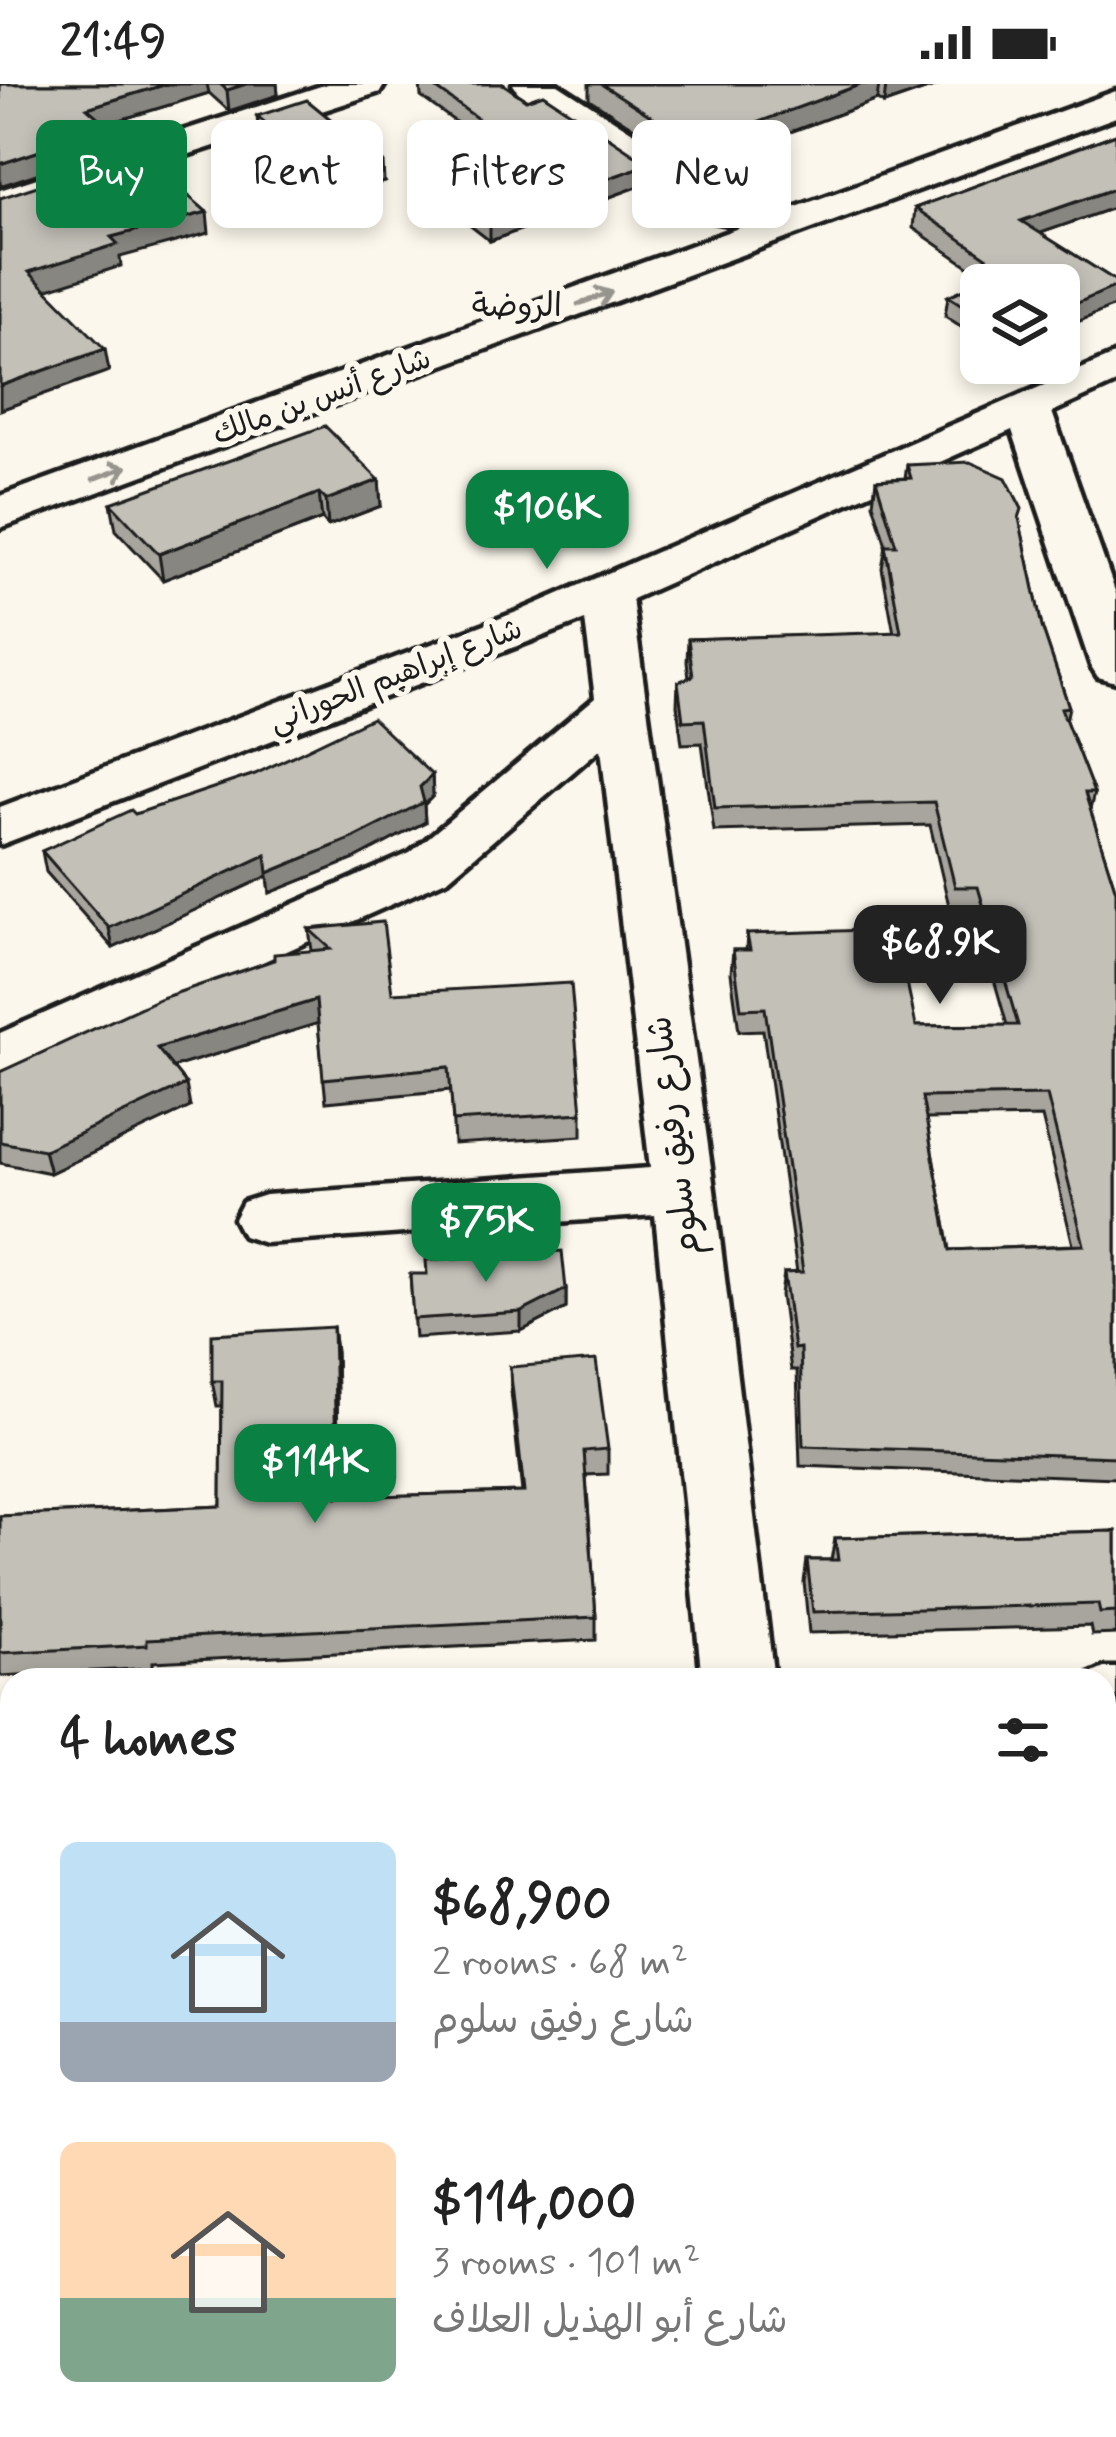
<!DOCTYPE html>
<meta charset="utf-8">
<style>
:root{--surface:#fff;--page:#f6f6f6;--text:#222;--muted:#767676;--accent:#0b8043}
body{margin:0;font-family:Mynerve,"Playpen Sans Arabic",sans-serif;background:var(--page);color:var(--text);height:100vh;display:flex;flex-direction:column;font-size:45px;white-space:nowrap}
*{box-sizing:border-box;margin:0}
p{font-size:39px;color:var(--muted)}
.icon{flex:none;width:66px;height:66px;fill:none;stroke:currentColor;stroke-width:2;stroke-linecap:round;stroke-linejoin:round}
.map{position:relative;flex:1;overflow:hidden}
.sheet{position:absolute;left:0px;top:1584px;width:1116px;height:771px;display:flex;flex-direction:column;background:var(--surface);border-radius:36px 36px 0 0;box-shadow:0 6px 18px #0003}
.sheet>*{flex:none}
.banner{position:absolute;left:36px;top:36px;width:1044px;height:108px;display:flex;gap:24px}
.fabs{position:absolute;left:960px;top:180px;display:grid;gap:24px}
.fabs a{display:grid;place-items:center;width:120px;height:120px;border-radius:18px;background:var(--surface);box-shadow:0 6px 18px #0003;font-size:60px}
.price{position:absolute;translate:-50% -102px;padding:0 27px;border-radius:24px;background:var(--accent);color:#fff;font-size:39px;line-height:78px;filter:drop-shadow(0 3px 6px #0008)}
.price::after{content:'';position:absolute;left:50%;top:72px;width:36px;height:27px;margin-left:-18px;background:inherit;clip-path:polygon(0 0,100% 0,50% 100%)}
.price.active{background:#222;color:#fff}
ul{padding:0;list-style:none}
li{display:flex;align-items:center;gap:36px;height:300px;padding:0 60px}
li span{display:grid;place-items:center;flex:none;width:336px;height:240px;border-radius:18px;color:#555}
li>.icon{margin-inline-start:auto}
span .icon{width:144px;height:144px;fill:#fffc;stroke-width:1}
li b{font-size:51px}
h2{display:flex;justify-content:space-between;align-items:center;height:144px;padding:0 60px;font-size:51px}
.pill{padding:0 42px;border-radius:18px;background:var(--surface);box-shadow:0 6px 18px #0003;font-size:42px;line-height:108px}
.pill.active{background:var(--accent);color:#fff}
.status{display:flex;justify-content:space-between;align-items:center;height:84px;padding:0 60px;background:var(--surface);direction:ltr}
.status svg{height:33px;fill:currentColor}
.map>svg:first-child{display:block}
</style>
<div class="status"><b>21:49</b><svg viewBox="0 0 49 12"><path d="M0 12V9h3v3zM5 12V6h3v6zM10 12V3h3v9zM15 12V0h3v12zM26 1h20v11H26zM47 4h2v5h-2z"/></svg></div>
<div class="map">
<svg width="1116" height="2353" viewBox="0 0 1116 2353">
<rect width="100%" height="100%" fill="#fbf7ec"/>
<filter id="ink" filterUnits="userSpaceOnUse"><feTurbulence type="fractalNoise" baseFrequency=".00833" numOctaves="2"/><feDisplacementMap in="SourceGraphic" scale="24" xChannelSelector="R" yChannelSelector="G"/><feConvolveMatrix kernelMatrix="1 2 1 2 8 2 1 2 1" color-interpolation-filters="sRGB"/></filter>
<g filter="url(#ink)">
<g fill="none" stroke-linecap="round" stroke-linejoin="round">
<g stroke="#1c1c1c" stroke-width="9">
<g id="minor">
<path d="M327,0H385L380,8L0,132V106Z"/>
<path d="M513,0H558L743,119L749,128L743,137L728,140L713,137L518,8Z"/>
<path d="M1116,270V299L1052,328L1116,510V598L1098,593L1091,582L1012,346L632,515L714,1105L774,1596H702L655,1131L265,1159L243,1152L234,1135L243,1118L265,1111L650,1084L601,664L448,795L0,995V949L410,769L595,614L585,536L0,761V723L522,526Z"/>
<path d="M1104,1584H1116V1648H1104V1596H1077Z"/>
<path d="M12,1629V1695L0,1696V1630Z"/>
<path d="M12,1756V1946L0,1951V1761Z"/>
<path d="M772,2343H858L860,2353H772Z"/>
</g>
</g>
<g stroke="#1c1c1c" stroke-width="9">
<path id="major" d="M1116,7V33L0,444V412Z"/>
</g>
<use href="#minor" fill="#fbf7ec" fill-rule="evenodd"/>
<use href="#major" fill="#fbf7ec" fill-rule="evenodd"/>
</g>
<g fill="#a8a59e" stroke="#1c1c1c" stroke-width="3" fill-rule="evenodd">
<path d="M0,0H277L278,11L229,27L209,9L106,40L110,44L113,65L0,102Z"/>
<path d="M420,0H503L648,99L490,157L428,109L427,89L493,65L421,13Z"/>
<path d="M589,0H942L884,20L877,16L695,83L589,15Z"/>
<path d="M257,32L384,98L333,114L259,52Z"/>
<path d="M1116,50V123L1040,149L1116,197V221L1059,246L981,201V255L945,232L948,212L987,195L913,144L915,124Z"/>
<path d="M907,381L1020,439L1042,543L1069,623L1066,637L1094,709L1090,726L1116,807V1394L800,1382L797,1286H791L781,1211L784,1189H797L763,946L739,947L731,889L733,866H746L747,850L916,942L1007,941L974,825L950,826L930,741L714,747L702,659L682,660L677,621L678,598L689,594L687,578L688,555L894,549L882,484L886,461L873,419L876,396L905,394ZM1042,1033L1073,1161L950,1166L926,1035Z"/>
<path d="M379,396L381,422L328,442L322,435L163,496L116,446L111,419Z"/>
<path d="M432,691L433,712L424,721L425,738L355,775L270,809L268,792L113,864L46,788L42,767L135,730Z"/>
<path d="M309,845L392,909L582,1029V1052L454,1060L451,1006L326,1018L318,939L173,983L190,1023L50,1089L0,1079V988L312,867Z"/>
<path d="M410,1190L566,1205V1224L521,1247L415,1254Z"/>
<path d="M333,1243L336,1268L339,1413L522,1408L511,1308L510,1283L608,1365V1390L586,1391L596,1533V1556L153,1578V1584L0,1592V1432L221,1422L222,1322H217L212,1297Z"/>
<path d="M1116,1447V1550L1092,1551L1090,1542L809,1549L804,1498L807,1476H831L835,1454Z"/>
<rect x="1104" y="1713" width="12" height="127"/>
<path d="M1104,1851L1116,1909V2025L1104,2026Z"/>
</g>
<g fill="#888681" stroke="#1c1c1c" stroke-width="3">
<path d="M167,0H207L209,9L90,45L87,24Z"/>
<path d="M246,0H277L278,11L229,27L227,6Z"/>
<path d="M862,0H879L877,16L695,83L696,61Z"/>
<path d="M886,0H942L884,20Z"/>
<path d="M110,44L113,65L0,102V80Z"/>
<path d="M383,78L384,98L333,114L331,94Z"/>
<path d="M649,80L648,99L490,157V136Z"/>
<path d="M1116,104V123L1018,157L1021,137Z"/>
<path d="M207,128L209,149L120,173L121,182L33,210L29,188L111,153Z"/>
<path d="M1116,202V221L1059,246V227Z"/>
<path d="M105,265L109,287L0,326V302Z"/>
<path d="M379,396L381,422L328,442L326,416Z"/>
<path d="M319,409L322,435L163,496L159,470Z"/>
<path d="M432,691L433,712L424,721L425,738L355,775L270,809L268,792L113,864L109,844L266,771L420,703Z"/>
<path d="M316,916L319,939L161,987L157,964Z"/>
<path d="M186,1000L190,1023L50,1089L44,1066Z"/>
<path d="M566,1205V1224L521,1247V1228Z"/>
<path d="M333,1243L336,1268L340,1437L337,1413Z"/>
</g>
<g fill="#c3c0b8" stroke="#1c1c1c" stroke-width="3" fill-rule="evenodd">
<path d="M0,0H167L87,24L110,44L0,80Z"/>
<path d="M220,0H246L227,6Z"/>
<path d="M430,0H503L526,16L543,10L649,80L490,136L427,89L511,59Z"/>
<path d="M601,0H862L696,61Z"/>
<path d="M307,16L383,78L331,94L257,32Z"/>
<path d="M1116,50V104L1021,137L1116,197V202L1059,227V201H981V233L948,212L1007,187L915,124Z"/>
<path d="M139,69L207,128L111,153L118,160L29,188L105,265L0,302V114Z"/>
<path d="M325,342L379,396L326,416L319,409L159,470L111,419Z"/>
<path d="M970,378L1006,394L1022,425L1019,434L1042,543L1069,623L1061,624L1094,709H1085L1116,807V1373L803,1362L800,1264L794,1265L784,1189L803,1188L765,924L741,925L733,866H750L747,850L896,845L916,942L1018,941L978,803H955L934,718L715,724L704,636L683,637L678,598L693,592L688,555L901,548L885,461H896L876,396L911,394L907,381ZM1047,1011L1084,1161L950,1166L922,1013Z"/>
<path d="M372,634L432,691L420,703L424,718L353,754L268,789L266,771L109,844L42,767L131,726L135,730L255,690Z"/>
<path d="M383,838L392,909L571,899L582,1029L453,1037L449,983L323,995L316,916L157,964L186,1000L44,1066L0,1058V988L159,915L274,876V870L331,865L309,845Z"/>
<path d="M562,1167L566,1205L521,1228L413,1235L410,1190H427L426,1176Z"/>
<path d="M333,1243L337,1413L524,1408L510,1283L596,1276L608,1365L584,1367L596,1533L147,1555V1561L0,1569V1432L221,1422L222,1297H212V1250Z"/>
<path d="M1116,1447V1528L1100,1529L1098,1520L813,1528L807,1476H838L835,1454Z"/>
<rect x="1104" y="1713" width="12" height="107"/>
<path d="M1104,1851L1116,1909V2007L1104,2008Z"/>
<path d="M53,2343H324V2353H52Z"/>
<path d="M424,2343H696L698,2353H425Z"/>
</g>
<defs><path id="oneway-shaft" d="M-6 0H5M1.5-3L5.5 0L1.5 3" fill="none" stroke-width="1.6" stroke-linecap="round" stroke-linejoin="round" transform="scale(3)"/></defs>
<g stroke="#97948e">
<use href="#oneway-shaft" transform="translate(595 214) rotate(-20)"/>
<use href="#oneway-shaft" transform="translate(110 389) rotate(-20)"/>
</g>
</g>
<g text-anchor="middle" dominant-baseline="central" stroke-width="12" stroke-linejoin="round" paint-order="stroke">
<g font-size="30" fill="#1c1c1c" stroke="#fbf7ec">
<text transform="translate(322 313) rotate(-20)">شارع أنس بن مالك</text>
<text transform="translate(396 592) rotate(-21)">شارع إبراهيم الحوراني</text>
</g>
<g font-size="33" fill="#1c1c1c" stroke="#fbf7ec">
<text x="517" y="223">الروضة</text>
</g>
<g font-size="36" fill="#1c1c1c" stroke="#fbf7ec">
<text transform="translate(675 1052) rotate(-97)">شارع رفيق سلوم</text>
</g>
</g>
</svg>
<div class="fabs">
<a><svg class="icon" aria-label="layers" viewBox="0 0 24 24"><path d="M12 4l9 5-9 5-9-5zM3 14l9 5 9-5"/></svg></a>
</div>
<b class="price" style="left:547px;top:488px">$106K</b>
<b class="price active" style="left:940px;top:923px">$68.9K</b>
<b class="price" style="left:486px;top:1201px">$75K</b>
<b class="price" style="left:315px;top:1442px">$114K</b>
<div class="banner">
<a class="pill active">Buy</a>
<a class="pill">Rent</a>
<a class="pill">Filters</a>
<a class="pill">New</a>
</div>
<section class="sheet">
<h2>4 homes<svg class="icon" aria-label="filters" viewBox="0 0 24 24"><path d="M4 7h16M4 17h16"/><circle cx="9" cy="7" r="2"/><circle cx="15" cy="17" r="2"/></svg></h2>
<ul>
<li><span style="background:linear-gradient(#bfe0f5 75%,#9aa5b1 0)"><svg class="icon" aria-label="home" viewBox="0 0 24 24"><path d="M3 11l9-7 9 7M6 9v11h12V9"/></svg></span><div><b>$68,900</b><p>2 rooms · 68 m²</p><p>شارع رفيق سلوم</p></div></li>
<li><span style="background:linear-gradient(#ffd9b3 65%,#7fa58c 0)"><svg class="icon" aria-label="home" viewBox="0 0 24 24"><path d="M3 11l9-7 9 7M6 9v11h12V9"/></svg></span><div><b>$114,000</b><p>3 rooms · 101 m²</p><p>شارع أبو الهذيل العلاف</p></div></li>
</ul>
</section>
</div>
